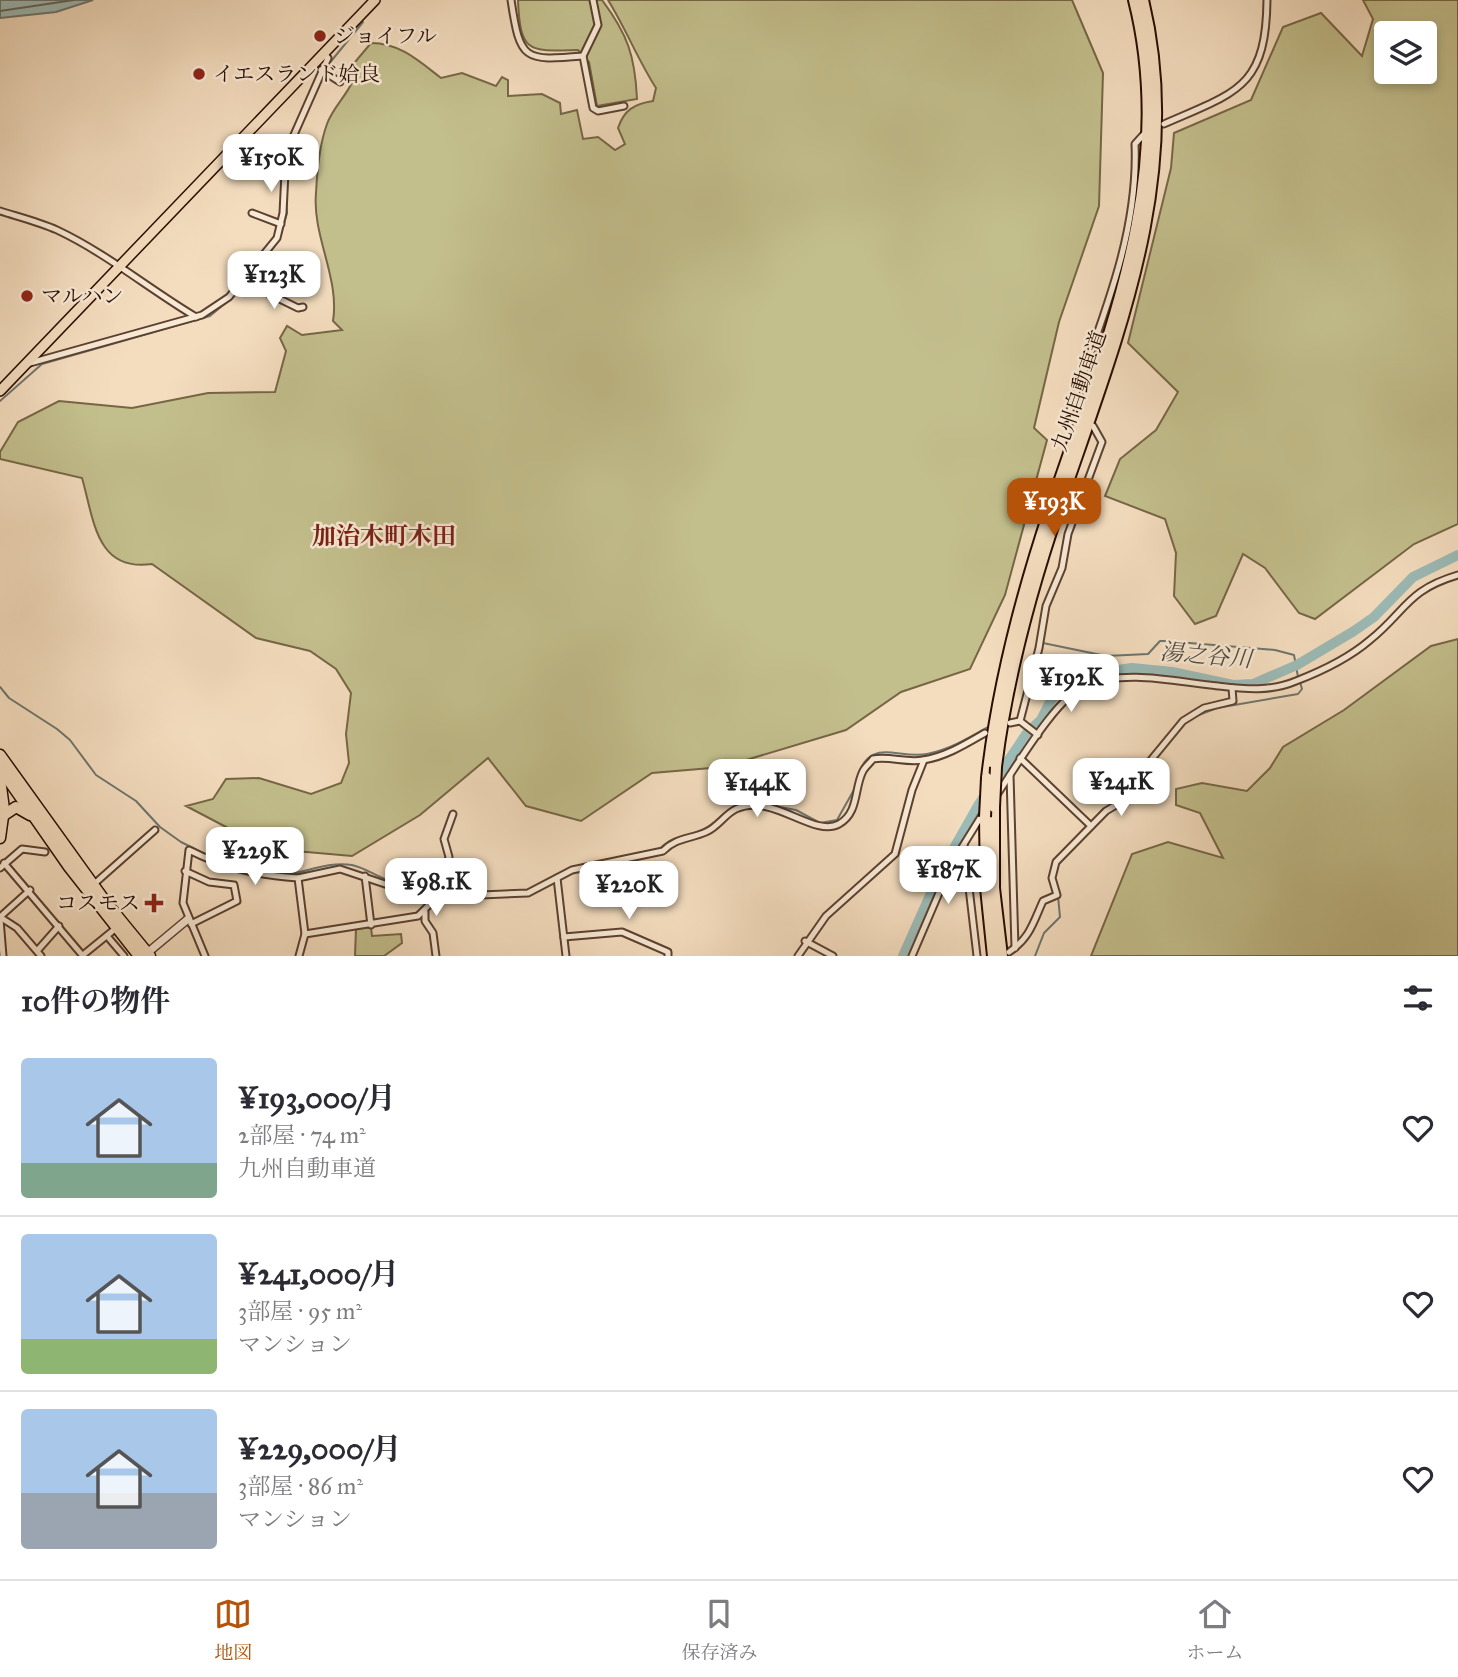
<!DOCTYPE html>
<html lang="ja">
<meta charset="utf-8">
<style>
:root{--surface:#fff;--page:#f2f2f3;--text:#2b2b33;--muted:#7c7c81;--line:#e1e1e2;--accent:#b45309}
body{margin:0;font-family:"IM FELL Great Primer","Noto Serif JP",serif;background:var(--page);color:var(--text);height:100vh;display:flex;flex-direction:column;font-size:26px;white-space:nowrap}
*{box-sizing:border-box;margin:0}
p{font-size:23px;color:var(--muted)}
.icon{flex:none;width:38px;height:38px;fill:none;stroke:currentColor;stroke-width:2;stroke-linecap:round;stroke-linejoin:round}
.map{position:relative;height:956px;overflow:hidden}
.sheet{display:flex;flex-direction:column;background:var(--surface);flex:1}
.sheet>*{flex:none}
.controls{position:absolute;left:1374px;top:21px;display:grid;gap:14px}
.controls a{display:grid;place-items:center;width:63px;height:63px;border-radius:7px;background:var(--surface);box-shadow:0 4px 10px #0003;font-size:35px}
.price{position:absolute;translate:-50% -60px;padding:0 16px;border-radius:14px;background:#fff;color:#222;font-size:23px;line-height:46px;filter:drop-shadow(0 2px 4px #0008)}
.price::after{content:'';position:absolute;left:50%;top:42px;width:21px;height:16px;margin-left:-10px;background:inherit;clip-path:polygon(0 0,100% 0,50% 100%)}
.price.current{background:var(--accent);color:#fff}
ul{padding:0;list-style:none}
li{display:flex;align-items:center;gap:21px;height:175px;padding:0 21px}
li+li{border-top:2px solid var(--line)}
li span{display:grid;place-items:center;flex:none;width:196px;height:140px;border-radius:7px;color:#555}
li>.icon{margin-inline-start:auto}
span .icon{width:84px;height:84px;fill:#fffc;stroke-width:1}
li b{font-size:30px}
h2{display:flex;justify-content:space-between;align-items:center;height:84px;padding:0 21px;font-size:30px}
.dock{display:flex;justify-content:space-around;align-items:center;height:98px;border-top:2px solid var(--line);background:var(--surface);font-size:19px;color:var(--muted)}
.dock a{display:grid;justify-items:center;gap:4px}
.dock .current{color:var(--accent)}
.map>svg:first-child{display:block}
</style>
<div class="map">
<svg width="1458" height="956" viewBox="0 0 1458 956">
<rect width="100%" height="100%" fill="#f4ddbf"/>
<filter id="stains"><feTurbulence type="fractalNoise" baseFrequency=".00286" numOctaves="4"/><feColorMatrix values="0 0 0 0 .2 0 0 0 0 .09 0 0 0 0 .02 0 0 0 .5 -.17"/></filter>
<radialGradient id="worn" r=".72"><stop offset=".6" stop-color="#630" stop-opacity="0"/><stop offset="1" stop-color="#630" stop-opacity=".3"/></radialGradient>
<g fill="#c3bf8d" stroke="#766646" stroke-width="2" fill-rule="evenodd">
<path d="M518,0H602C628,35 635,56 637,99L597,106L589,62L578,50C530,51 520,55 518,0Z"/>
<path d="M608,0H1072L1103,73L1099,206L1059,322L1034,428L1047,440L1005,595L970,669L901,692L846,730L723,767L652,773L581,821L526,806L488,758L420,815L352,856L295,851L247,838L186,806L213,799L226,779L259,778L311,794L341,783L349,763L346,734L351,693L336,669L310,651L256,638L152,564C96,572 94,520 82,478L0,459V452L18,422L59,401L132,408L208,393L275,392L286,351L280,338L287,326L302,335L342,330L333,321C340,278 312,236 316,193C317,172 320,143 327,124C335,101 359,87 355,62L371,43C400,43 419,61 441,78L462,73L496,86L502,77L508,80V96L542,94L560,103L561,114L577,110L583,139L598,137L615,150L625,144L618,128C624,110 634,104 653,101L656,88C638,60 626,29 608,0Z"/>
<path d="M1363,0H1458V524L1414,544L1315,619L1299,613L1265,568L1243,554L1216,616L1195,624L1174,596L1176,553L1165,519L1105,496L1120,459L1156,430L1178,392L1128,343L1171,168L1174,133L1251,100L1283,27L1321,13L1362,56L1373,19ZM1386,33H1424V72H1386Z"/>
<path d="M293,265L299,267L304,283L300,294L286,289Z"/>
<path d="M1458,639V956H1091L1132,854L1168,842L1223,858L1200,813L1176,805V789L1202,783L1247,791L1270,768L1283,747L1344,710L1431,646Z"/>
<path d="M371,927L372,936L401,934L402,943L384,956H355L356,929Z"/>
</g>
<path fill="#9cbbb7" stroke="#6e756e" stroke-width="2" d="M0,0H93L56,12L0,18Z"/>
<g fill="none" stroke-linecap="round" stroke-linejoin="round">
<path stroke="#63645c" stroke-width="2" d="M0,11L74,0"/>
<g stroke="#6e756e" stroke-width="2">
<path d="M328,65L363,22"/>
<path d="M281,234L287,213L286,195"/>
<path d="M234,295L279,239"/>
<path d="M0,401L42,364L210,316L228,301"/>
<path d="M1043,643L1106,656L1148,654L1160,641H1165L1275,650L1294,655L1298,677"/>
<path d="M0,687L9,698L57,729L70,740L96,775L136,801L160,827L181,842L207,855L273,873"/>
<path d="M1196,716L1217,708L1298,694L1302,689L1300,682"/>
<path d="M856,783C867,734 897,760 927,754C950,749 967,739 988,727"/>
<path d="M1129,799L1136,785"/>
<path d="M764,804L796,810L820,823L837,820L855,788"/>
<path d="M1077,844L1085,836"/>
<path d="M659,849C674,837 688,837 704,829C718,823 726,807 741,805"/>
<path d="M618,858L643,852"/>
<path d="M285,875C308,872 329,861 352,865C370,869 380,881 404,884L415,877L425,882"/>
<path d="M450,889L490,892"/>
<path d="M1035,956L1044,933L1060,917L1058,896"/>
</g>
<path stroke="#9cbbb7" stroke-width="10" d="M903,956L940,873L979,804L1027,733L1041,720L1051,700L1075,676L1132,668L1172,672L1233,685L1253,684L1297,665L1354,631L1374,617L1413,577L1458,555"/>
<g stroke="#5c4130" stroke-width="9">
<g id="minor">
<path d="M511,0C520,61 524,61 583,56L598,25L593,0"/>
<path d="M583,56L593,108L598,111L624,106"/>
<path d="M321,70L340,82"/>
<path d="M1164,124C1237,92 1266,88 1267,0"/>
<path d="M0,211C19,217 39,222 57,230C106,253 149,289 196,317"/>
<path d="M252,213L281,224"/>
<path d="M243,281L298,308L303,307"/>
<path d="M30,363L202,315L229,297L277,238L283,213L285,172L293,137L328,58L324,53"/>
<path d="M1074,419L1068,416C1098,328 1139,238 1135,144L1145,133"/>
<path d="M1020,721L1039,648L1046,606L1062,568L1068,534L1102,442L1093,426"/>
<path d="M1020,721L1038,735"/>
<path d="M1010,723L1020,721"/>
<path d="M1020,758L1091,826"/>
<path d="M1010,775L1015,948"/>
<path d="M996,796C1015,769 1056,697 1086,685C1127,669 1176,682 1218,686C1245,689 1270,692 1296,681C1322,671 1349,658 1370,640C1406,611 1407,590 1458,575"/>
<path d="M964,845L977,956"/>
<path d="M4,863L83,956"/>
<path d="M429,867L443,872"/>
<path d="M0,868L22,849L45,852"/>
<path d="M185,871L209,882L234,885L237,901L191,924"/>
<path d="M365,876L371,925"/>
<path d="M298,878L340,869L388,885L403,887L417,883L453,892"/>
<path d="M557,878L566,956"/>
<path d="M440,883L449,857L444,839L453,814"/>
<path d="M93,885L155,830"/>
<path d="M425,912V921L433,933L436,956"/>
<path d="M0,917L17,928L41,956"/>
<path d="M0,917L30,890"/>
<path d="M0,919L3,956"/>
<path d="M305,934L418,916L432,902L456,893L481,895L528,893L572,870L663,851C675,838 690,839 706,832C718,827 725,814 736,809C772,792 813,838 839,824C859,813 854,788 863,771C865,767 870,763 873,759C890,756 906,763 923,760C945,757 966,744 985,733"/>
<path d="M107,936L124,956"/>
<path d="M564,937L622,932L668,952V956"/>
<path d="M805,941L833,956"/>
<path d="M37,951L59,926"/>
<path d="M1009,952C1030,938 1033,923 1043,901L1057,895L1052,878L1056,862L1106,811L1126,799L1137,777L1183,721L1204,708L1233,701L1232,688"/>
<path d="M83,955L115,929"/>
<path d="M205,956L183,903L189,850C224,868 258,875 298,878L305,934L299,956"/>
<path d="M798,956L826,916L895,854L912,790L924,760"/>
<path d="M912,956L951,865L982,815"/>
</g>
</g>
<g stroke="#5c4130" stroke-width="10">
<path id="tertiary" d="M146,954L188,919"/>
</g>
<g stroke="#2a0d00" stroke-width="12">
<path id="primary" d="M0,391L375,0"/>
</g>
<g stroke="#2a0d00" stroke-width="13">
<g id="trunk">
<path d="M0,755L105,901L150,956"/>
<path d="M0,768L69,867L139,956"/>
<path d="M0,779L4,809L0,838"/>
<path d="M4,815L16,807L30,815"/>
</g>
</g>
<g stroke="#2a0d00" stroke-width="14">
<g id="motorway">
<path d="M996,767C1007,677 1031,590 1060,505C1116,340 1186,176 1143,0"/>
<path d="M987,778C998,682 1022,591 1053,500C1108,337 1178,174 1134,0"/>
<path d="M994,807V888L1002,956"/>
<path d="M985,817L986,888L993,956"/>
</g>
</g>
<use href="#minor" stroke="#f8e9d5" stroke-width="5"/>
<use href="#tertiary" stroke="#f8e9d5" stroke-width="7"/>
<use href="#primary" stroke="#f4ddbf" stroke-width="9"/>
<use href="#trunk" stroke="#f4ddbf" stroke-width="10"/>
<use href="#motorway" stroke="#f4ddbf" stroke-width="10"/>
<g stroke="#2a0d00" stroke-width="14" stroke-linecap="butt">
<g id="motorway-bridge">
<path d="M994,807L996,767"/>
<path d="M985,817L987,778"/>
</g>
</g>
<use href="#motorway-bridge" stroke="#f4ddbf" stroke-width="10"/>
</g>
<g fill="#8f2418" stroke="#f8e9d5" stroke-width="2.5">
<circle cx="320" cy="36" r="7"/>
<circle cx="199" cy="74" r="7"/>
<circle cx="27" cy="296" r="7"/>
<path d="M150.5 892.5h7v7h7v7h-7v7h-7v-7h-7v-7h7z"/>
</g>
<g text-anchor="middle" dominant-baseline="central" stroke-width="5" stroke-linejoin="round" paint-order="stroke">
<g font-size="21" fill="#2a0d00" stroke="#f8e9d5" text-anchor="start">
<text x="334" y="36">ジョイフル</text>
<text x="213" y="74">イエスランド姶良</text>
<text x="41" y="296">マルハン</text>
<text x="140" y="903" text-anchor="end">コスモス</text>
</g>
<g font-size="21" fill="#2a0d00" stroke="#f8e9d5">
<text transform="translate(1079 391) rotate(-71)">九州自動車道</text>
</g>
<g font-size="23" font-style="italic" fill="#524a40" stroke="#f8e9d5">
<text transform="translate(1206 655) rotate(5)">湯之谷川</text>
</g>
<g font-size="24" font-weight="bold" fill="#7a1f14" stroke="#f8e9d5">
<text x="384" y="536">加治木町木田</text>
</g>
</g>
<rect width="100%" height="100%" filter="url(#stains)"/>
<rect width="100%" height="100%" fill="url(#worn)"/>
</svg>
<div class="controls">
<a><svg class="icon" aria-label="layers" viewBox="0 0 24 24"><path d="M12 4l9 5-9 5-9-5zM3 14l9 5 9-5"/></svg></a>
</div>
<b class="price" style="left:271px;top:194px">¥150K</b>
<b class="price" style="left:274px;top:311px">¥123K</b>
<b class="price current" style="left:1054px;top:538px">¥193K</b>
<b class="price" style="left:1071px;top:714px">¥192K</b>
<b class="price" style="left:1121px;top:818px">¥241K</b>
<b class="price" style="left:757px;top:819px">¥144K</b>
<b class="price" style="left:255px;top:887px">¥229K</b>
<b class="price" style="left:948px;top:906px">¥187K</b>
<b class="price" style="left:436px;top:918px">¥98.1K</b>
<b class="price" style="left:629px;top:921px">¥220K</b>
</div>
<section class="sheet">
<h2>10件の物件<svg class="icon" aria-label="filters" viewBox="0 0 24 24"><path d="M4 7h16M4 17h16"/><circle cx="9" cy="7" r="2"/><circle cx="15" cy="17" r="2"/></svg></h2>
<ul>
<li><span style="background:linear-gradient(#a9c7e8 75%,#7fa58c 0)"><svg class="icon" aria-label="home" viewBox="0 0 24 24"><path d="M3 11l9-7 9 7M6 9v11h12V9"/></svg></span><div><b>¥193,000/月</b><p>2部屋 · 74 m²</p><p>九州自動車道</p></div><svg class="icon" aria-label="heart" viewBox="0 0 24 24"><path d="M12 20l-8-8c-3-5 5-10 8-4 3-6 11-1 8 4z"/></svg></li>
<li><span style="background:linear-gradient(#a9c7e8 75%,#8fb573 0)"><svg class="icon" aria-label="home" viewBox="0 0 24 24"><path d="M3 11l9-7 9 7M6 9v11h12V9"/></svg></span><div><b>¥241,000/月</b><p>3部屋 · 95 m²</p><p>マンション</p></div><svg class="icon" aria-label="heart" viewBox="0 0 24 24"><path d="M12 20l-8-8c-3-5 5-10 8-4 3-6 11-1 8 4z"/></svg></li>
<li><span style="background:linear-gradient(#a9c7e8 60%,#9aa5b1 0)"><svg class="icon" aria-label="home" viewBox="0 0 24 24"><path d="M3 11l9-7 9 7M6 9v11h12V9"/></svg></span><div><b>¥229,000/月</b><p>3部屋 · 86 m²</p><p>マンション</p></div><svg class="icon" aria-label="heart" viewBox="0 0 24 24"><path d="M12 20l-8-8c-3-5 5-10 8-4 3-6 11-1 8 4z"/></svg></li>
</ul>
</section>
<nav class="dock">
<a class="current"><svg class="icon" aria-label="map" viewBox="0 0 24 24"><path d="M3 6l6-2 6 2 6-2v14l-6 2-6-2-6 2zM9 4v14M15 6v14"/></svg>地図</a>
<a><svg class="icon" aria-label="saved" viewBox="0 0 24 24"><path d="M7 4h10v16l-5-4-5 4z"/></svg>保存済み</a>
<a><svg class="icon" aria-label="home" viewBox="0 0 24 24"><path d="M3 11l9-7 9 7M6 9v11h12V9"/></svg>ホーム</a>
</nav>
